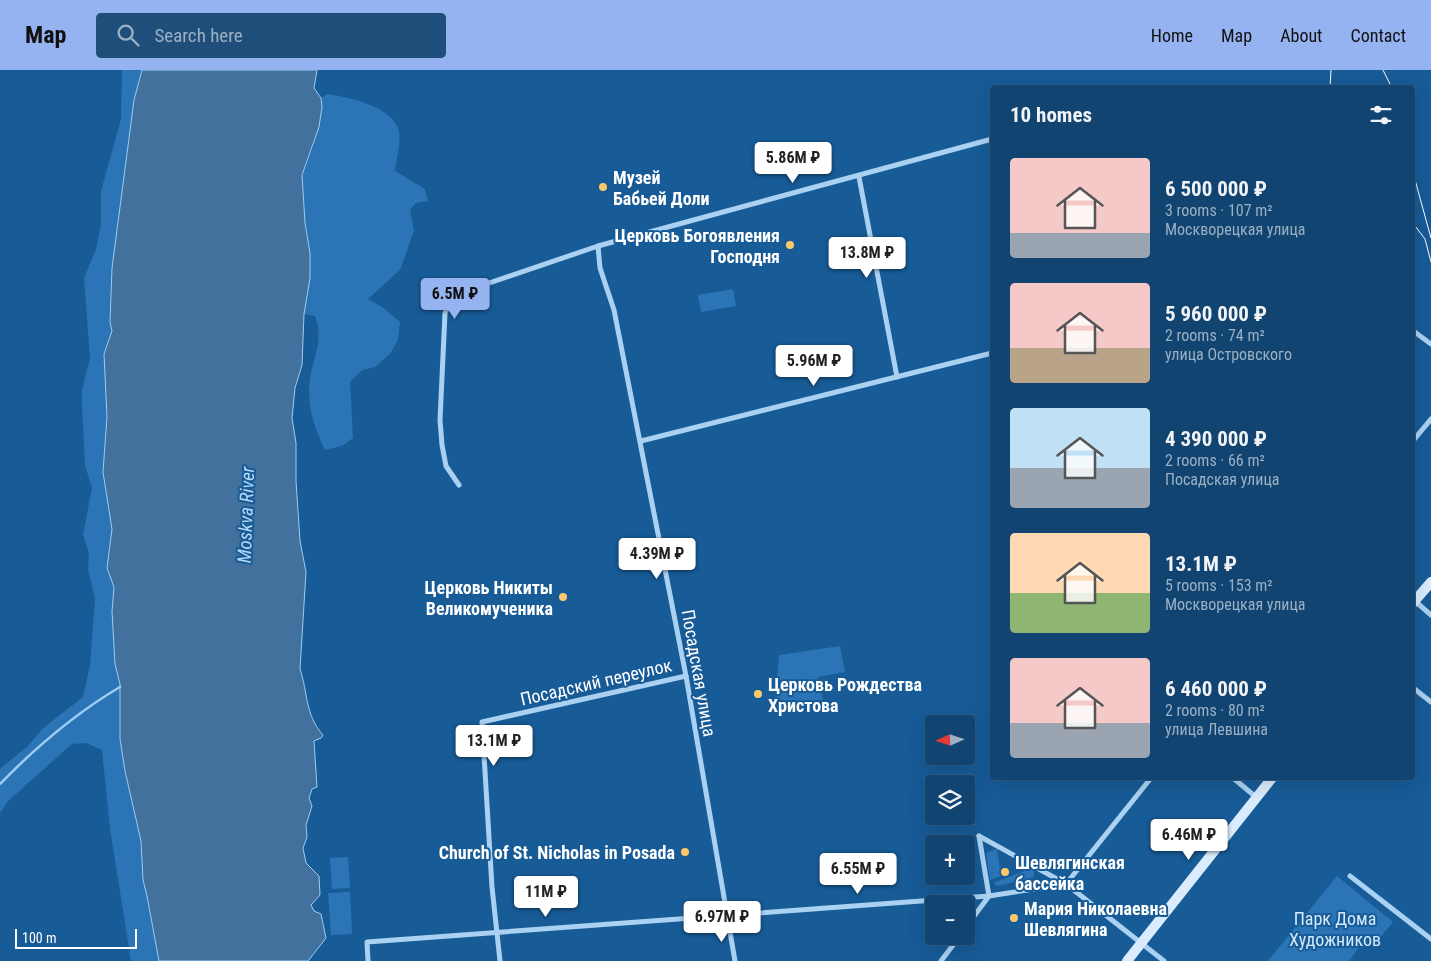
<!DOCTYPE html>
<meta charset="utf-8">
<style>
:root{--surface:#114471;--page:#1e4e79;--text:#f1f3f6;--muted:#9cb0c3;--line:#305c84;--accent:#95b2f1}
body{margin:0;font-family:"Roboto Condensed",sans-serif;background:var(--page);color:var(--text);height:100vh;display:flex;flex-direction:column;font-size:19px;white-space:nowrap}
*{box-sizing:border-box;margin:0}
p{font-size:16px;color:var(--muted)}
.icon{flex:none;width:28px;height:28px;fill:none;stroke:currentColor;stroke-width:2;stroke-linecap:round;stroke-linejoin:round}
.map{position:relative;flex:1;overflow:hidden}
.panel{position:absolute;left:990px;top:15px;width:425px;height:695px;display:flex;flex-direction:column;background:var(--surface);border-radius:5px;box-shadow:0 5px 20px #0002,0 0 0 1px var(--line)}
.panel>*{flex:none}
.needle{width:32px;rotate:267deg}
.tools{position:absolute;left:925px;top:645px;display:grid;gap:10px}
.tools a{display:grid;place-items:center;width:50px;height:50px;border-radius:5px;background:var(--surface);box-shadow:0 5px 20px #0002,0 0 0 1px var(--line);font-size:25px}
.scale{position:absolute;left:15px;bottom:12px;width:122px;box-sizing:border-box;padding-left:5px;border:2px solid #fff;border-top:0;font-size:14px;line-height:18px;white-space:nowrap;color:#fff;-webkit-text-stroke:4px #175b97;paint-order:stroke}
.price{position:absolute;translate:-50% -42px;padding:0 11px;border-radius:5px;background:#fff;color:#222;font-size:16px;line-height:32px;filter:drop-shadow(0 1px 2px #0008)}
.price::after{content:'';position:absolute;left:50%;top:30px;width:15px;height:11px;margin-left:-8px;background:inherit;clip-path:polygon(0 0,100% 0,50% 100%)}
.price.on{background:var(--accent);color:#111}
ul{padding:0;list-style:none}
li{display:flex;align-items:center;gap:15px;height:125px;padding:0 20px}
li span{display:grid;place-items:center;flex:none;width:140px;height:100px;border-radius:5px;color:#555}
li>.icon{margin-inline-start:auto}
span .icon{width:60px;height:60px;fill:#fffc;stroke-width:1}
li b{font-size:21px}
h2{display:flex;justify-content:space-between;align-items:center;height:60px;padding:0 20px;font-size:21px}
header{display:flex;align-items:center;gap:30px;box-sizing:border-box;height:70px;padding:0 25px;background:var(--accent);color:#111}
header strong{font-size:24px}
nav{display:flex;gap:28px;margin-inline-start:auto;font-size:18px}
.search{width:350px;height:45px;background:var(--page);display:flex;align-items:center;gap:12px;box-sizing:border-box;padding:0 18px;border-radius:5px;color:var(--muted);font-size:19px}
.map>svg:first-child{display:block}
</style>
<header>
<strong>Map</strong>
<div class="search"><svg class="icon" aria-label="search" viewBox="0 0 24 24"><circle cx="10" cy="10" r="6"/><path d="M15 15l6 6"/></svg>Search here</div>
<nav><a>Home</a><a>Map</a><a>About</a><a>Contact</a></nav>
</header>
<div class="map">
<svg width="1431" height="891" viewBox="0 0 1431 891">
<rect width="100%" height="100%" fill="#175b97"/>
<g fill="#2b75b6">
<path d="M122,0H142L134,30L112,198L110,252L112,261L104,284L107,347L103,402L112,459L107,498L114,517L112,541L115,594L120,614V669L125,701L141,771L143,810L147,826L159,891H131L110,759L102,680L86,673L72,674L8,731L0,743V699L28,676L42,659L83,627L90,595L95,529L88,499L89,483L83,465L92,417L85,396L82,336V320L90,288L84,208L96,179L101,154V121L121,49Z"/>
<path d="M327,24C348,27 394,36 399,62C401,73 396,90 395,101L425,119L428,131L416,133L410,140L414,161L400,200L368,229L384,238L400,252L398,270L390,284L375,297L362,300L350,312L353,368L342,376L325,380C314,357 306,334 310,308C314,285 324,269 315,246L304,244L310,208V183L305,154L302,105L313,77L322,37L321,28Z"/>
<path d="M733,219L736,236L701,242L698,225Z"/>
<path d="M840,576L845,602L818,607L823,630L775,634L779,585Z"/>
<path d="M997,779L1001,806L990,810L986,783Z"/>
<path d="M348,787L350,818L332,819L330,788Z"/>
<path d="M1030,799L1034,801V807L997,816L993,813Z"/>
<path d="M1337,806L1393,852L1379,869L1369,864L1349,891H1268Z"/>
<path d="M350,822L352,864L331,865L328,823Z"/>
</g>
<path fill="#41719c" stroke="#9dcdf4" d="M142,0H317L314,18L321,28L322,37L319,57L302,105L305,153L310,183V208L304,244L302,295L295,318L292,348L296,373V411L300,471L306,502L300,599C308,623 305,645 323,665L321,668L314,671L317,717L312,719L309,728L312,736L306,755L307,767L303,778L306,793L319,806L320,825L311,835L314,841L321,844L326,868L308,891H159L147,826L143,810L141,771L125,701L120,669V614L115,594L112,541L114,517L107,498L112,459L103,402L107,347L104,284L112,261L110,252L112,198L134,30Z"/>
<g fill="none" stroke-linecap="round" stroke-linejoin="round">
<path stroke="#9dcdf4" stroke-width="2.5" d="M0,714C36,677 76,643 120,617"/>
<g stroke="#aad1f1" stroke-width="5">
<path d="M859,107L897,307"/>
<path d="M598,176L600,198L614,240L686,606L735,891"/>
<path d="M1412,260L1431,274"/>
<path d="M641,371L992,283"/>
<path d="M1412,372L1431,349"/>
<path d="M459,415L446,396L442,375L440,350L445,243L451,231L457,224L598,176L992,69"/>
<path d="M1415,531L1431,545"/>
<path d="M1412,617L1431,632"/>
<path d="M1233,708L1256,727"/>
<path d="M979,766L1066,814L1164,891"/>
<path d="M979,766L989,826"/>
<path d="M1350,806L1431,869"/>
<path d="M1066,814L1151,708"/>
<path d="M966,857L989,826"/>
<path d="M368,891L367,872L989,826L1066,814"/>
<path d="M500,891L492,817L482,652L686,606"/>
<path d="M941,891L960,866"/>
</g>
<g stroke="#d9ebfc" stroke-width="10">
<path d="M1412,534L1431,512"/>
<path d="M1127,891L1272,708"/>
</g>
<g stroke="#fff" stroke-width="1">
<path d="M1383,0L1392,18"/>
<path d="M1330,18L1331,0"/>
<path d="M1412,99L1431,168"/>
<path d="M1412,152L1425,169L1431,192"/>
</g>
</g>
<g fill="#ffc76b" stroke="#175b97" stroke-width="2">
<circle cx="603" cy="117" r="5"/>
<circle cx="790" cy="175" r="5"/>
<circle cx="563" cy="527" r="5"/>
<circle cx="758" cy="624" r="5"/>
<circle cx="685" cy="782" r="5"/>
<circle cx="1005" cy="802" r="5"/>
<circle cx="1014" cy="848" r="5"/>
</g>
<g text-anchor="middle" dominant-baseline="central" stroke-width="4" stroke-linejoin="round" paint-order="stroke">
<g font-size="18" font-weight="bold" fill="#fff" stroke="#175b97" text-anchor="start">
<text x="613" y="107">Музей<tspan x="613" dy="21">Бабьей Доли</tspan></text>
<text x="780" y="165" text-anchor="end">Церковь Богоявления<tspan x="780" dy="21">Господня</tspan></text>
<text x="553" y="517" text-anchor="end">Церковь Никиты<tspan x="553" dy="21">Великомученика</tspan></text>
<text x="768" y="614">Церковь Рождества<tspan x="768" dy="21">Христова</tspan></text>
<text x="675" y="782" text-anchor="end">Church of St. Nicholas in Posada</text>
<text x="1015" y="792">Шевлягинская<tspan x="1015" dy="21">бассейка</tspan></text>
<text x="1024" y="838">Мария Николаевна<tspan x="1024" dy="21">Шевлягина</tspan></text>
</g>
<g font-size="18" fill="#fff" stroke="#175b97">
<text transform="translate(699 603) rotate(80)">Посадская улица</text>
<text transform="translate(596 612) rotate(-13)">Посадский переулок</text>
</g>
<g font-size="18" fill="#d2e9fc" stroke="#175b97">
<text x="1335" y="848">Парк Дома<tspan x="1335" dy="21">Художников</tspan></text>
</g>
<g font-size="19" font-style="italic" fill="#b7daf8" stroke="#175b97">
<text transform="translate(246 445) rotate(-88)">Moskva River</text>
</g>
</g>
</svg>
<div class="tools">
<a><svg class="needle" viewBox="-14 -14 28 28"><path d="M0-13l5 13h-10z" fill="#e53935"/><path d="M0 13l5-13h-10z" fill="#9cb0c3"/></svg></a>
<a><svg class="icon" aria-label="layers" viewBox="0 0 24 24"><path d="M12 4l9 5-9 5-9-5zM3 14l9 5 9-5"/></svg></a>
<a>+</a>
<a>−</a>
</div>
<div class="scale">100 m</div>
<b class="price" style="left:793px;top:114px">5.86M ₽</b>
<b class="price" style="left:867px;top:209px">13.8M ₽</b>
<b class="price on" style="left:455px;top:250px">6.5M ₽</b>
<b class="price" style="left:814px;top:317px">5.96M ₽</b>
<b class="price" style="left:657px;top:510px">4.39M ₽</b>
<b class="price" style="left:494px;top:697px">13.1M ₽</b>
<b class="price" style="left:1189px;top:791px">6.46M ₽</b>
<b class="price" style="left:858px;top:825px">6.55M ₽</b>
<b class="price" style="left:546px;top:848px">11M ₽</b>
<b class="price" style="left:722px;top:873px">6.97M ₽</b>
<section class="panel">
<h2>10 homes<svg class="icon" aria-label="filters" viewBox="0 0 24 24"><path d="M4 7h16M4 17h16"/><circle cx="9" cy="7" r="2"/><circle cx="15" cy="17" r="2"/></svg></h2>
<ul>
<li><span style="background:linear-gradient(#f6c9c9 75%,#9aa5b1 0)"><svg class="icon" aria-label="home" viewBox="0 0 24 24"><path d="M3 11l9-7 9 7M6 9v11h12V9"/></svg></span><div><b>6 500 000 ₽</b><p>3 rooms · 107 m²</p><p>Москворецкая улица</p></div></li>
<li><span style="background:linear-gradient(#f6c9c9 65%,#b9a48a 0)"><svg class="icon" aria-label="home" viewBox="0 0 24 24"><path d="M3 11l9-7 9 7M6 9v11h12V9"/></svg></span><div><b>5 960 000 ₽</b><p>2 rooms · 74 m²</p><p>улица Островского</p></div></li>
<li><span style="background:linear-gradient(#bfe0f5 60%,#9aa5b1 0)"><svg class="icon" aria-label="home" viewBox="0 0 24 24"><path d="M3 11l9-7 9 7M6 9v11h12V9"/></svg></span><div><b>4 390 000 ₽</b><p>2 rooms · 66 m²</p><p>Посадская улица</p></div></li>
<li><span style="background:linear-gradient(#ffd9b3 60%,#8fb573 0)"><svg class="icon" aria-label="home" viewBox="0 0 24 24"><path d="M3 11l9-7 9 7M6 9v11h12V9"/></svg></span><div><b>13.1M ₽</b><p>5 rooms · 153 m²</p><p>Москворецкая улица</p></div></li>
<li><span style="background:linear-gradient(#f6c9c9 65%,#9aa5b1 0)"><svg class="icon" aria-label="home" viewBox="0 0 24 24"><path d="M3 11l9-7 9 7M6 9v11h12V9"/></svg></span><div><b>6 460 000 ₽</b><p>2 rooms · 80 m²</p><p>улица Левшина</p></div></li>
</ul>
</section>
</div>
